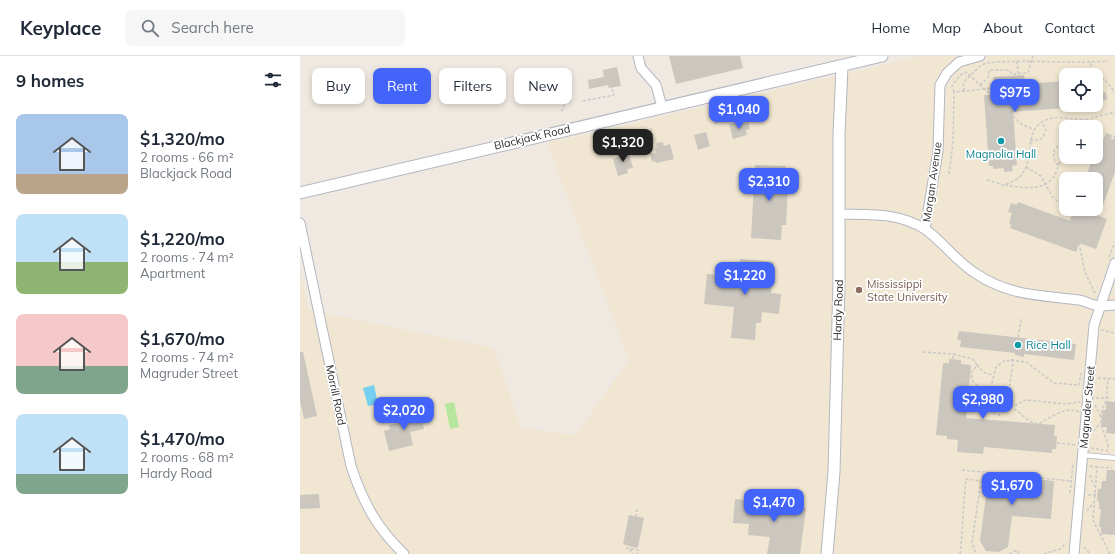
<!DOCTYPE html>
<meta charset="utf-8">
<style>
:root{--surface:#fff;--page:#f6f6f7;--text:#1f2937;--muted:#747a83;--line:#e0e1e3;--accent:#4264fb}
body{margin:0;font-family:Mulish,sans-serif;background:var(--page);color:var(--text);height:100vh;display:flex;flex-direction:column;font-size:15px;white-space:nowrap}
*{box-sizing:border-box;margin:0}
p{font-size:13px;color:var(--muted)}
.icon{flex:none;width:22px;height:22px;fill:none;stroke:currentColor;stroke-width:2;stroke-linecap:round;stroke-linejoin:round}
.map{position:relative;flex:1;overflow:hidden}
.sheet{display:flex;flex-direction:column;background:var(--surface);width:300px}
.sheet>*{flex:none}
.top-card{position:absolute;left:12px;top:12px;width:380px;height:36px;display:flex;gap:8px}
.buttons{position:absolute;left:759px;top:12px;display:grid;gap:8px}
.buttons a{display:grid;place-items:center;width:44px;height:44px;border-radius:8px;background:var(--surface);box-shadow:0 2px 6px #0003;font-size:20px}
.price{position:absolute;translate:-50% -34px;padding:0 9px;border-radius:8px;background:var(--accent);color:#fff;font-size:13px;line-height:26px;filter:drop-shadow(0 1px 2px #0008)}
.price::after{content:'';position:absolute;left:50%;top:24px;width:12px;height:9px;margin-left:-6px;background:inherit;clip-path:polygon(0 0,100% 0,50% 100%)}
.price.selected{background:#222;color:#fff}
ul{padding:0;list-style:none}
li{display:flex;align-items:center;gap:12px;height:100px;padding:0 16px}
li span{display:grid;place-items:center;flex:none;width:112px;height:80px;border-radius:8px;color:#555}
li>.icon{margin-inline-start:auto}
span .icon{width:48px;height:48px;fill:#fffc;stroke-width:1}
li b{font-size:17px}
h2{display:flex;justify-content:space-between;align-items:center;height:48px;padding:0 16px;font-size:17px}
.chip{padding:0 14px;border-radius:8px;background:var(--surface);box-shadow:0 2px 6px #0003;font-size:14px;line-height:36px}
.chip.selected{background:var(--accent);color:#fff}
header{display:flex;align-items:center;gap:24px;box-sizing:border-box;height:56px;padding:0 20px;background:var(--surface);border-bottom:1px solid var(--line)}
header strong{font-size:19px}
nav{display:flex;gap:22px;margin-inline-start:auto;font-size:14px}
.search{width:280px;height:36px;background:var(--page);display:flex;align-items:center;gap:10px;box-sizing:border-box;padding:0 14px;border-radius:8px;color:var(--muted);font-size:15px}
main{display:flex;flex:1;min-height:0}
.map>svg:first-child{display:block}
</style>
<header>
<strong>Keyplace</strong>
<div class="search"><svg class="icon" aria-label="search" viewBox="0 0 24 24"><circle cx="10" cy="10" r="6"/><path d="M15 15l6 6"/></svg>Search here</div>
<nav><a>Home</a><a>Map</a><a>About</a><a>Contact</a></nav>
</header>
<main>
<section class="sheet">
<h2>9 homes<svg class="icon" aria-label="filters" viewBox="0 0 24 24"><path d="M4 7h16M4 17h16"/><circle cx="9" cy="7" r="2"/><circle cx="15" cy="17" r="2"/></svg></h2>
<ul>
<li><span style="background:linear-gradient(#a9c7e8 75%,#b9a48a 0)"><svg class="icon" aria-label="home" viewBox="0 0 24 24"><path d="M3 11l9-7 9 7M6 9v11h12V9"/></svg></span><div><b>$1,320/mo</b><p>2 rooms · 66 m²</p><p>Blackjack Road</p></div></li>
<li><span style="background:linear-gradient(#bfe0f5 60%,#8fb573 0)"><svg class="icon" aria-label="home" viewBox="0 0 24 24"><path d="M3 11l9-7 9 7M6 9v11h12V9"/></svg></span><div><b>$1,220/mo</b><p>2 rooms · 74 m²</p><p>Apartment</p></div></li>
<li><span style="background:linear-gradient(#f6c9c9 65%,#7fa58c 0)"><svg class="icon" aria-label="home" viewBox="0 0 24 24"><path d="M3 11l9-7 9 7M6 9v11h12V9"/></svg></span><div><b>$1,670/mo</b><p>2 rooms · 74 m²</p><p>Magruder Street</p></div></li>
<li><span style="background:linear-gradient(#bfe0f5 75%,#7fa58c 0)"><svg class="icon" aria-label="home" viewBox="0 0 24 24"><path d="M3 11l9-7 9 7M6 9v11h12V9"/></svg></span><div><b>$1,470/mo</b><p>2 rooms · 68 m²</p><p>Hardy Road</p></div></li>
</ul>
</section>
<div class="map">
<svg width="815" height="498" viewBox="0 0 815 498">
<rect width="100%" height="100%" fill="#efe9e1"/>
<path fill="#f0e6d1" fill-rule="evenodd" d="M622,0H815V498H0V213L9,254L194,292L221,372L276,379L329,304L247,87ZM766,19H796V49H766ZM766,71H796V101H766ZM766,123H796V153H766Z"/>
<path fill="#b6e59e" d="M154,346L159,371L150,373L145,348Z"/>
<path fill="#75cff0" d="M74,329L78,348L68,350L63,332Z"/>
<g fill="#cbc7bf">
<path d="M369,0H440L443,12L376,28Z"/>
<path d="M317,11L321,30L309,32L308,29L289,33L288,24L304,21L303,14Z"/>
<path d="M724,19L725,28L766,25V52L713,56L717,109L712,110L713,115L704,116V112L693,113V110H689L684,39H694L693,21Z"/>
<path d="M796,23H801L802,37L806,36L807,44L796,45Z"/>
<path d="M256,35H271V46L256,47Z"/>
<path d="M437,66L438,68L448,66L450,73L446,74L447,79L433,83L429,68Z"/>
<path d="M406,76L410,90L398,94L394,79Z"/>
<path d="M806,77L812,79L811,83L815,84V116L799,160L807,163L796,193L779,187L776,196L710,172L711,168L709,167L712,157L708,156L711,147L717,149L718,146L770,165L774,153H796V123H785L793,101H796V94L800,83L803,84Z"/>
<path d="M363,86L364,90L370,88L374,103L356,107L355,105L352,106L350,98L356,97L355,92H357L356,87Z"/>
<path d="M328,94L333,112L327,113L328,117L318,120L313,103L321,100L320,96Z"/>
<path d="M455,109L486,110L485,129H488L486,169H482L481,184L451,182Z"/>
<path d="M440,203L474,206L471,237L481,238L479,258L462,256L461,267H456L455,284L431,282L434,251L404,248L407,218L438,220Z"/>
<path d="M659,275L776,288L774,304L724,298V301L715,299V297L660,291L661,284H657Z"/>
<path d="M0,296H3L17,360L4,363L0,345Z"/>
<path d="M649,303L661,304V308L671,309L666,362L755,369L754,380H757L756,393H752V397L684,391L683,398L657,396L658,384L647,383V380L636,379L643,307H649Z"/>
<path d="M806,345L815,346V378L806,377L807,371H801L803,354H806Z"/>
<path d="M119,350L124,373L110,376L113,389L89,395L84,375L90,373L89,369L113,364L110,352Z"/>
<path d="M807,414H815V479L801,478V471H799L801,453H799V445H797L798,433H801L802,425H806Z"/>
<path d="M682,418L754,425L751,463L712,460L708,491L699,496L686,495L680,485L687,432H681Z"/>
<path d="M19,438L20,452L0,453V439Z"/>
<path d="M482,439L494,440L493,450L506,452L500,498H467L470,481L448,479L449,468L433,467L435,443L480,448Z"/>
<path d="M329,459L344,462L338,491L336,492L323,488Z"/>
</g>
<g fill="none" stroke-linecap="round" stroke-linejoin="round">
<g stroke="#b4b7c1" stroke-width="6">
<path id="service" d="M783,399L815,402"/>
</g>
<g stroke="#b4b7c1" stroke-width="11">
<g id="minor">
<path d="M338,0L341,12L356,29L362,51"/>
<path d="M680,0L659,6L647,17L640,29L638,95L625,173C643,186 656,205 675,217C709,240 740,239 779,244C786,245 793,250 800,250C805,250 810,249 815,249"/>
<path d="M539,158C571,159 596,156 625,173"/>
<path d="M0,167L51,410C63,446 76,471 104,498"/>
<path d="M774,498L794,269L815,207"/>
</g>
</g>
<g stroke="#b4b7c1" stroke-width="13">
<g id="tertiary">
<path d="M0,137L582,0"/>
<path d="M527,498L534,416L539,225V79L542,10"/>
</g>
</g>
<g stroke="#c9c9c9" stroke-width="1.5" stroke-dasharray="3 2" stroke-linecap="butt">
<path d="M717,5L718,17"/>
<path d="M791,7L790,12L808,27L815,37"/>
<path d="M680,29L688,22L689,14H709L712,18L728,17L733,0"/>
<path d="M664,35L663,27L680,10L686,7C727,3 767,8 808,5"/>
<path d="M654,36L652,30L660,19L666,16L691,39"/>
<path d="M283,45L314,39L312,33"/>
<path d="M261,55L264,53V48"/>
<path d="M713,60L721,68L735,74"/>
<path d="M415,67L433,63L436,65"/>
<path d="M778,71L789,63L815,56"/>
<path d="M815,79L813,84L815,83"/>
<path d="M730,84H739L743,81L746,74L742,66"/>
<path d="M337,91L355,86L350,71"/>
<path d="M758,109L755,107L753,96L760,87L766,85"/>
<path d="M726,111L741,120L752,140L772,159"/>
<path d="M649,118L653,87L654,36L693,32"/>
<path d="M687,124L704,129C711,126 720,123 724,115C735,99 723,70 749,63C762,59 776,65 789,63"/>
<path d="M705,129C723,132 749,137 757,114C760,105 762,96 766,87"/>
<path d="M779,187L785,216L795,237"/>
<path d="M809,201L815,186"/>
<path d="M801,274L815,277"/>
<path d="M718,281L722,261"/>
<path d="M623,296L653,298"/>
<path d="M653,303V298L673,303L677,309L671,317L673,326L685,335L691,345"/>
<path d="M711,304L726,306L754,327L779,329L781,317"/>
<path d="M677,309L685,317L693,319"/>
<path d="M798,322L815,323"/>
<path d="M688,342L696,311L704,305L713,304L709,336L707,341L704,344"/>
<path d="M796,342H811"/>
<path d="M795,349L801,361"/>
<path d="M779,356C766,349 750,362 738,368C725,366 717,351 709,351L701,342L691,345L689,349L691,356L699,359L709,351L716,349L725,344L765,348L780,346"/>
<path d="M793,375L800,368"/>
<path d="M757,387L776,389"/>
<path d="M791,392L803,394"/>
<path d="M807,396L808,389L801,368L802,353L806,345L808,322"/>
<path d="M790,410L797,411"/>
<path d="M662,414L771,425"/>
<path d="M790,419L794,430"/>
<path d="M770,437L773,407"/>
<path d="M788,439H798"/>
<path d="M787,455L794,446"/>
<path d="M336,461L337,452"/>
<path d="M784,491L790,498"/>
<path d="M326,492L338,494L337,498"/>
<path d="M330,493L333,498"/>
<path d="M660,498C663,473 663,448 666,423L681,425L672,487L676,498"/>
<path d="M709,498L717,494L719,498"/>
<path d="M744,498L760,493L766,487"/>
<path d="M810,498L793,464L797,411L812,412"/>
</g>
<use href="#service" stroke="#fff" stroke-width="4.5"/>
<use href="#minor" stroke="#fff" stroke-width="9"/>
<use href="#tertiary" stroke="#fff" stroke-width="11"/>
</g>
<g fill="#0f9aa8" stroke="#fff" stroke-width="1.5">
<circle cx="701" cy="85" r="4"/>
<circle cx="718" cy="289" r="4"/>
</g>
<circle fill="#8d6e63" stroke="#fff" stroke-width="1.5" cx="559" cy="234" r="4"/>
<g text-anchor="middle" dominant-baseline="central" stroke-width="3.5" stroke-linejoin="round" paint-order="stroke">
<g font-size="11" fill="#2e2e2e" stroke="#fff">
<text transform="translate(232 81) rotate(-13)">Blackjack Road</text>
<text transform="translate(632 126) rotate(-82)">Morgan Avenue</text>
<text transform="translate(538 254) rotate(-88)">Hardy Road</text>
<text transform="translate(36 339) rotate(78)">Morrill Road</text>
<text transform="translate(787 351) rotate(-85)">Magruder Street</text>
</g>
<g font-size="11" fill="#0d838f" stroke="#fff">
<text x="701" y="98">Magnolia Hall</text>
<text x="726" y="289" text-anchor="start">Rice Hall</text>
</g>
<g font-size="11" fill="#785e54" stroke="#fff" text-anchor="start">
<text x="567" y="228">Mississippi<tspan x="567" dy="13">State University</tspan></text>
</g>
</g>
</svg>
<div class="buttons">
<a><svg class="icon" aria-label="locate" viewBox="0 0 24 24"><circle cx="12" cy="12" r="6"/><path d="M12 2v4M12 18v4M2 12h4M18 12h4"/></svg></a>
<a>+</a>
<a>−</a>
</div>
<b class="price" style="left:715px;top:57px">$975</b>
<b class="price" style="left:439px;top:74px">$1,040</b>
<b class="price selected" style="left:323px;top:107px">$1,320</b>
<b class="price" style="left:469px;top:146px">$2,310</b>
<b class="price" style="left:445px;top:240px">$1,220</b>
<b class="price" style="left:683px;top:364px">$2,980</b>
<b class="price" style="left:104px;top:375px">$2,020</b>
<b class="price" style="left:712px;top:450px">$1,670</b>
<b class="price" style="left:474px;top:467px">$1,470</b>
<div class="top-card">
<a class="chip">Buy</a>
<a class="chip selected">Rent</a>
<a class="chip">Filters</a>
<a class="chip">New</a>
</div>
</div>
</main>
